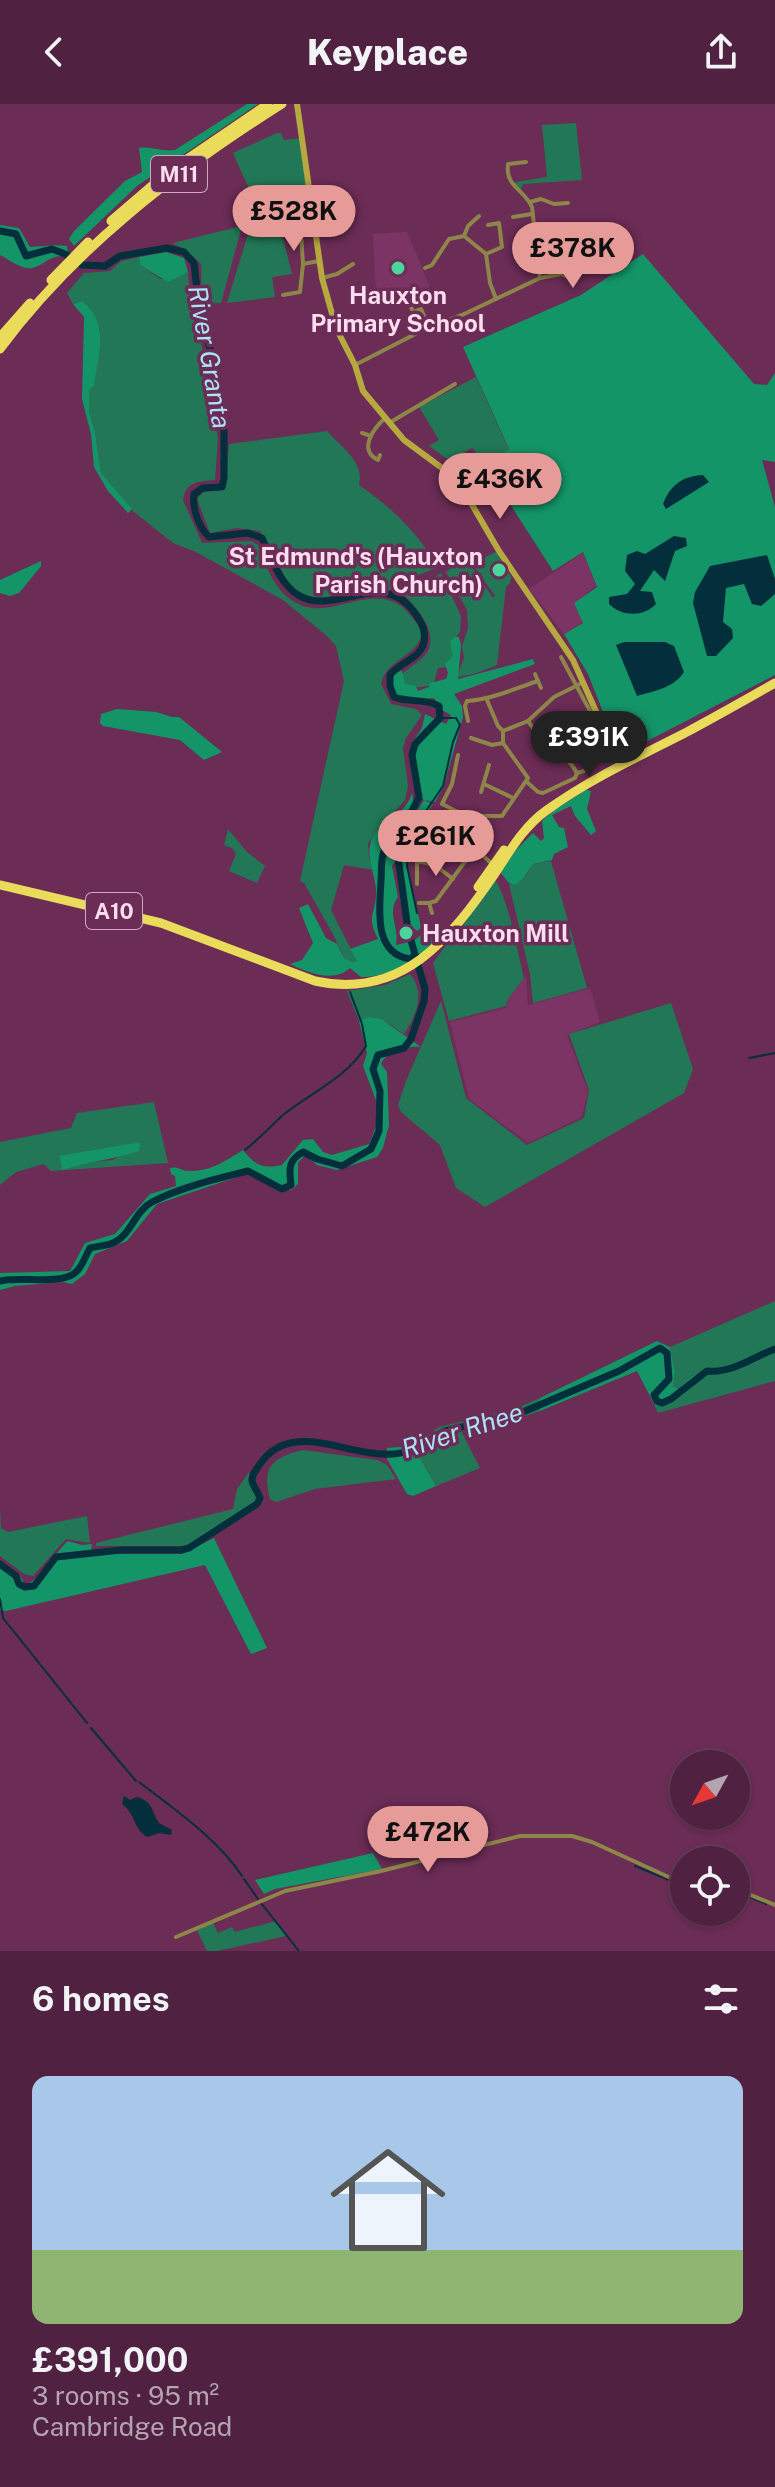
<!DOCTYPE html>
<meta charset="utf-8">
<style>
:root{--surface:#502140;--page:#5a2e4b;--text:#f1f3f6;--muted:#b4a3b1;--line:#673e59;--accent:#e69b98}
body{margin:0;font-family:"Public Sans",sans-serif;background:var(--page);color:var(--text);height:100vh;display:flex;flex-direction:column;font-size:30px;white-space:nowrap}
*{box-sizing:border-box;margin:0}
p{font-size:26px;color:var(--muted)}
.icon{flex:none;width:44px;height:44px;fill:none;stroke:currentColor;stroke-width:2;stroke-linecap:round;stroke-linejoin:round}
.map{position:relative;height:1847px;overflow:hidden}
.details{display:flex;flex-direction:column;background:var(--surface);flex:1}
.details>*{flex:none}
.needle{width:52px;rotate:230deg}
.fabs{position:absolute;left:670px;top:1646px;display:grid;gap:16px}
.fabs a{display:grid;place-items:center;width:80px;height:80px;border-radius:50%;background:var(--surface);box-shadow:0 2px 6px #0004,0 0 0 2px var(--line);font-size:40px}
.price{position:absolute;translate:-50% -68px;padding:0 18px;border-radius:28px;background:var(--accent);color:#111;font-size:26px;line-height:52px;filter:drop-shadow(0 2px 4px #0008)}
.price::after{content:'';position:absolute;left:50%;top:48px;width:24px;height:18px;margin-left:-12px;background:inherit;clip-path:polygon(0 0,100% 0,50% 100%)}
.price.active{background:#222;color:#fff}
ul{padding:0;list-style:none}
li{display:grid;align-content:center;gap:16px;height:424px;padding:0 32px}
li span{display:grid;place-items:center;height:248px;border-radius:16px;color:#555}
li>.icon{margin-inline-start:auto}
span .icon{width:144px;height:144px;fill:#fffc;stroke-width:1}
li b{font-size:34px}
h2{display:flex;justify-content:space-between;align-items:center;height:96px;padding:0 32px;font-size:34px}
header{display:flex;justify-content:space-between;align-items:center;height:104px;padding:0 32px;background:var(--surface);font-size:36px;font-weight:800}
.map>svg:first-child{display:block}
</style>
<header><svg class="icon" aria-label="back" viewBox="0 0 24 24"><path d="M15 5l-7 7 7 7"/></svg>Keyplace<svg class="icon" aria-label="share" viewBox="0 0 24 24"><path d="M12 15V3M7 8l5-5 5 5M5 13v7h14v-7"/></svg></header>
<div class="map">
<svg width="775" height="1847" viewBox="0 0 775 1847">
<rect width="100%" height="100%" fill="#6b2c56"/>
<g fill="#7b3463">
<path d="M407,128L430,183L381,200L375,178L373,130Z"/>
<path d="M583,449L596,482L574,499L583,518L564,530L529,485Z"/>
<path d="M526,872L528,901L590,884L600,918L567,931L588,987L582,1013L528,1039L469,995L450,918L506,904L508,895Z"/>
</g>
<g fill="#227856" fill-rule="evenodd">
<path d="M576,19L582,76L523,80L520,88L513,83L516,78L547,73L542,21Z"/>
<path d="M277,29H281L284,36L300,34L309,103L260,114C254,91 242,71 233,49Z"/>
<path d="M278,115L292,170L272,173L275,193L227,199L250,123Z"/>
<path d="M242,122L221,199H202L201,160L188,148L173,139Z"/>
<path d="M139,153L140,161L161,175L175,173L188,168L191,203L211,276L213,309L218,335L215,376C199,377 185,378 183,396L202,439L251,437L258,441C265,457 271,478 284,490C320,524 355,485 391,497C405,501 414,516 422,527C420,553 386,554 381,580L391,600L416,605L422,611L406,634L403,644L408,682L405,696L368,739L369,754L374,766L344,761L331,806L357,857L353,859L344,854L333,830L304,779L300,777L344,577L336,542L327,532L283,496L196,448L173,439L134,408L101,369L95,328L89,308V285L94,280C99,251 110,218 82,197L73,200L67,189L84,169L110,167L121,157Z"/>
<path d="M476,273L509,346L484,360L472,344L450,357L429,342L439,336L419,303Z"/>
<path d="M327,327C341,343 365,358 359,381C396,407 413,425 439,463L395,480L392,486L367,485L317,495L303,491L290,482L260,427L237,424L210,429L197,395L203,388L225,385L229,340Z"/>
<path d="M496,448L511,473L510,479L506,483L497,561L474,570L457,573L464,554L462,542L468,524L467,506L446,468L465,453L493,494L495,492L472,459Z"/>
<path d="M441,469L461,512L460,528L453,537L454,552L450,563L438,564L433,582L403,584L399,573C406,565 423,556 428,547C438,525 416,505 404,490Z"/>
<path d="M228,725L247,748L265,762L257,779L229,767L236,750L232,744L224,741Z"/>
<path d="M551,757L587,884L533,899L530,870L509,780C522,782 527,770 533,760Z"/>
<path d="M494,775C507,788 519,853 524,874L508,895L506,902L449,917L433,859Z"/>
<path d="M410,870C426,889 416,912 404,930C389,920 378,910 359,917L347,887L385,881Z"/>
<path d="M441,897L466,994L527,1041L584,1014L589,986L569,930L671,899L693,965L684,989L485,1103L456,1084L440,1041L401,1008L398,1001L406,977Z"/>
<path d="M154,998L168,1059L51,1067L44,1060L16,1068L0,1081V1038L71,1024L77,1009ZM140,1038L113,1056L84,1059L62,1065L59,1053Z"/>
<path d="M775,1197V1277L658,1309L653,1298L667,1300L685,1280L677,1285L673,1282L675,1268L670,1243Z"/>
<path d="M540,1294V1307L497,1321L461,1327L480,1364L436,1382L413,1342L439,1323L517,1304Z"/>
<path d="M303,1346L377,1356L387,1361L396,1375L315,1385L276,1398L270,1395C262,1363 271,1354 303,1346Z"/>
<path d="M249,1368L250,1376L258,1391L257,1398L189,1442H96V1439L233,1405L237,1385Z"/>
<path d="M0,1403L1,1424L8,1428L87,1412L90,1439L66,1435L33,1472L24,1470L0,1452Z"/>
<path d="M276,1817L286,1832L217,1847H207L197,1826L213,1819L218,1829L232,1823L235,1828Z"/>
</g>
<g fill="#149568">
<path d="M247,0H258L137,82L74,142L69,135L74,127L125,77L142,68L139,44C151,42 162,48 175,46Z"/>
<path d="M0,121L19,124L30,143C44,142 54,140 67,142L68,149L64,152C49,151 45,161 32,164C22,166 8,155 0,151Z"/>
<path d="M166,148L184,154L188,168L168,178L140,161L139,153Z"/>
<path d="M643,150L754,280L767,281L775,269V358L762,356L775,403V571L620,651L588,570L564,530L583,519L574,499L597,483L583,448L553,467L510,400L496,353L509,345L463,243L581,191Z"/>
<path d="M82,197C110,218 99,251 94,281L89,286V308L95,328L101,369L132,405L128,409L108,387L94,363L91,330L82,295L84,213L73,200Z"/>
<path d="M41,457V462L19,489L10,492L0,489V476Z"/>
<path d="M455,533H459L461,541L458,575L533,555L535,560L454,590L462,602L463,613L444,682L435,698L424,696L419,690L414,646L411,640L422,624L425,610L446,620L451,611L442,606L434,594L410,596L396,593L391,580L395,568L402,567L405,580L416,582L418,587L429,583L430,579L446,575L448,569L445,560L453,552L450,537Z"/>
<path d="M117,605L156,608L172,613H179L222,648L204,656L180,636L103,622L100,619L101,610Z"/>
<path d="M586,686L591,687L587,705L596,727L591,731L575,712L571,702L552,711L559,723L564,724L568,743L554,750L552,756L533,760L523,775L515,781L509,779L500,768L516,746L533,729L541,737L544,734L542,717L554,706Z"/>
<path d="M412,689L415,710L424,696L433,700L411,734L405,752L421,823L418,827L404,819C406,809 403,807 401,798C397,783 405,770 396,756L392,762L398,793C386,809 400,824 396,841L413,837L424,829L443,825C431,851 390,874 361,873L350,864C334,879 309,869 290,860L302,856L313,839L299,804L308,800L326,834L337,840L344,854L352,858L357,857L350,845L378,835C367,812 374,813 376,792C378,772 361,748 375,730C387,715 406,709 412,689Z"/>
<path d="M369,913L381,915L421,943C407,942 388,946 381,960L387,968L389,1021L383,1044L377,1053L337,1066L317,1061L305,1051L298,1059V1080L291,1086L279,1085L246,1070L157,1100L127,1137L95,1150L85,1170L72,1180L63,1178L15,1182L0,1186V1169L70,1167L85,1139L115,1130L150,1090L176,1082L175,1072L171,1070L170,1064C178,1062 180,1066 188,1067C210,1068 225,1057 243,1046C256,1062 262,1065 282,1061L303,1036L313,1035L323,1048L332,1051L369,1040L377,1020V999L363,962L367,949L359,917Z"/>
<path d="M140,1038L139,1047C114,1055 88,1058 62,1066L59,1052Z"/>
<path d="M657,1237L670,1243L675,1268L673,1282L678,1285L693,1272L697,1274L666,1300L653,1298L637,1267L540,1307V1294Z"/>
<path d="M413,1342L436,1382L413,1392L407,1390L387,1355V1344Z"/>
<path d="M214,1434L267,1544L251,1550L205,1461L6,1507L0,1506V1456L21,1473L25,1481C38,1478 56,1447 68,1437L82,1441L92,1440L91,1447L101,1450H182Z"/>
<path d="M373,1749L382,1765L275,1785L264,1790L255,1776Z"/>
</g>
<g fill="#032f3c">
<path d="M703,371L709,378L666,405L663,400C670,381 683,372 703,371Z"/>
<path d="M674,432L686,434L687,442L675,447L665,477L654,466L640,487L652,488L656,500C644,513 622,513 609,500V493L627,490L635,480L625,467L627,451L637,447L645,450Z"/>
<path d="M767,451L775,475V490L761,502L752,500L744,480L726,484L723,518L732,525L733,534L716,552H707L693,499L695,488L710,462Z"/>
<path d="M624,538H665L674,542L684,568C674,584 654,587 637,592L616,541Z"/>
<path d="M124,1692L130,1696L137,1693C154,1698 151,1707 159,1719L172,1726L171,1731L159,1729L147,1733C133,1724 135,1709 122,1700Z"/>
</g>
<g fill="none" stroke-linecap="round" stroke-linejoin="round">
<g stroke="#032f3c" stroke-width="2">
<path d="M417,809L407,762V735L443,682L453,638L460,621L456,614H440"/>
<path d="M749,954L775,949"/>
<path d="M245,1046C259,1035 270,1023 283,1011C310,989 348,973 366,942L362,920L350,888"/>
<path d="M0,1495L3,1514L87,1619"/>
<path d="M91,1624L136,1677"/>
<path d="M139,1678C173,1704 219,1736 242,1772"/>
<path d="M635,1762L684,1782"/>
<path d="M244,1775L258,1795"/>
<path d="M739,1788L766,1800"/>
<path d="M261,1799L299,1847"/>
</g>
<g stroke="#032f3c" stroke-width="7">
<path d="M0,127L16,130L26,152L52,145L65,150L82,161L105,162L120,152L167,144L184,148L194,159L200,212L214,258L224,327V374L222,383L203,384L194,390C192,404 199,424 209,433L248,429L262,434C271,453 279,479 298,491C337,515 388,456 421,519C426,528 426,540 419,548C411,557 398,561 390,571V582L394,593C409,599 425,594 439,602L440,614L415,640L412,651L419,693L400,730L397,745L408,826L425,885L424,897L411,935L404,944L378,951L373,965L380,987L379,1027L371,1045L342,1062L317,1055L303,1048C288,1056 289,1065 291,1081L282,1085L248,1067C216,1075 181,1083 152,1098C135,1107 131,1130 115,1138C108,1142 98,1142 90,1144C86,1151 83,1161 77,1167C64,1182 20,1172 0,1177"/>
<path d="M398,731C394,735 388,740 385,745C380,754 382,766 381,776C380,803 372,849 410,855L415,851"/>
<path d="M0,1460L16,1472L19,1480L25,1483L34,1482L56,1453L121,1446H181L189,1444L257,1400L260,1394C258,1388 253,1382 252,1377C251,1371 257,1365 260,1360C290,1317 341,1349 383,1350C395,1351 408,1348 420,1344C430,1341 439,1336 445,1327L523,1308L619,1267L660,1244L667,1249L669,1275L654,1291L657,1297L662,1299L671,1295L707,1267C731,1270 753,1253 775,1245"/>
</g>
<g stroke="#8e8649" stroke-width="4">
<path d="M526,58L508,60C505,83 524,85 532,103L540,174"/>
<path d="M530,98L541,95L554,100L568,99"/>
<path d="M513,113L532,110"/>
<path d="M301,129L303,160"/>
<path d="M464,132L468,122L479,112"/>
<path d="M486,150L502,143L499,119L488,121"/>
<path d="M537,151L584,137"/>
<path d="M425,164L432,161L449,135L464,132L486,150L490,179L496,195"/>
<path d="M322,174L337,170L353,160"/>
<path d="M283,191L300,188L303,160L319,157"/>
<path d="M409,198L413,208L421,205L429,223"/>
<path d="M355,261L429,223L462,211L540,174L561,170L568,173L592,162"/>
<path d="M389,319L455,280"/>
<path d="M362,329L371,332"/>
<path d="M380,351L378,356C358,346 373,325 385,314"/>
<path d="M561,553L590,607"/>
<path d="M535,570L541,584"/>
<path d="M487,596L498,622L503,627"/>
<path d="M559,614L572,632"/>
<path d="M468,617L465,602L467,597C492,595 514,585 538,577"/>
<path d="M503,627L528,617L554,593L582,579"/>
<path d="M471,634L492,641L503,639"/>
<path d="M556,647L579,627"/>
<path d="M458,651L452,680L442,700L470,714"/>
<path d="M577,669L584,667L597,653"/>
<path d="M527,678L538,688L543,689L575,674L577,669C566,648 540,638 528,617"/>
<path d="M484,680L513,694"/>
<path d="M481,688L489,661"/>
<path d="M417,757V780"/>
<path d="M492,760L461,731L474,712H502L528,674L503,639V627"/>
<path d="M453,775L435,761L417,757L413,750L428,718L432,717L455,731H460"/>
<path d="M419,799H429"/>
<path d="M432,809L429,799L436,797L475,744"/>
<path d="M736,1785L775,1801"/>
<path d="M176,1833L285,1787L381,1767L520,1732H572L592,1738L684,1780"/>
</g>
<path stroke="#b6a93f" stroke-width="6" d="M297,0L322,174L336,224L355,261L363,287L404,336L446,367L471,399L499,447L573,556L620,661"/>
<g stroke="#ebdb5a" stroke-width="9">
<path d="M111,117L168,68L268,0"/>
<path d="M51,176L88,138"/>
<path d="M0,233L30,199"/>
<path d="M0,245C75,144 176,67 282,0"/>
<path d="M0,781L161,819L315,877C402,896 450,835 494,771C510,747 523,723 547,706C590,675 638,653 685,629C715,613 745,596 775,579"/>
<path d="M478,783L504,746"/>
</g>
</g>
<g fill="#4bd49b" stroke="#6b2c56" stroke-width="3">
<circle cx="398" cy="164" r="8"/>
<circle cx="499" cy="466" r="8"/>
<circle cx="406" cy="829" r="8"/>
</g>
<g text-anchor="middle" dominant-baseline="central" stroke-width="7" stroke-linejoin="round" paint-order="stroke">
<g fill="#6b2c56" stroke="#d0a8c1" stroke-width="2">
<rect x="151" y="52" width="56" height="36" rx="6"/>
<rect x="86" y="789" width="56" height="36" rx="6"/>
</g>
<g font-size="22" font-weight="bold" fill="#fcddef">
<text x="179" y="70">M11</text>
<text x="114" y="807">A10</text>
</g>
<g font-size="24" font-weight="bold" fill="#fcddef" stroke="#6b2c56">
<text x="398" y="191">Hauxton<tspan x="398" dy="28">Primary School</tspan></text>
<text x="483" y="452" text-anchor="end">St Edmund's (Hauxton<tspan x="483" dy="28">Parish Church)</tspan></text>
<text x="422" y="829" text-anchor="start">Hauxton Mill</text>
</g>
<g font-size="26" font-style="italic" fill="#ace2f6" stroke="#6b2c56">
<text transform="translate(210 253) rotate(80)">River Granta</text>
<text transform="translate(462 1326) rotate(-18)">River Rhee</text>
</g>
</g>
</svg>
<div class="fabs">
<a><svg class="needle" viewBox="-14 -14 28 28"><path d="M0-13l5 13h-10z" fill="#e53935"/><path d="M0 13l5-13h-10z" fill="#b4a3b1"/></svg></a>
<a><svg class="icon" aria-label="locate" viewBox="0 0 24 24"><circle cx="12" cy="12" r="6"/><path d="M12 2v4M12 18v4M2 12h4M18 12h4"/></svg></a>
</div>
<b class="price" style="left:294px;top:149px">£528K</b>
<b class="price" style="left:573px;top:186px">£378K</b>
<b class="price" style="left:500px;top:417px">£436K</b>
<b class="price active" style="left:589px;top:675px">£391K</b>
<b class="price" style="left:436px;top:774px">£261K</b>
<b class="price" style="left:428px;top:1770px">£472K</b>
</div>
<section class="details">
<h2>6 homes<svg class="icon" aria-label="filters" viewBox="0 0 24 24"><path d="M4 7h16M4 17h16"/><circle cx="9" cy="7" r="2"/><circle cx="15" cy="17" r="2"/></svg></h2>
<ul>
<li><span style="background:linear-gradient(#a9c7e8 70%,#8fb573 0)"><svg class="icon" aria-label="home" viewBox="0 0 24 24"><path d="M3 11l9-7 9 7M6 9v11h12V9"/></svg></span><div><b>£391,000</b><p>3 rooms · 95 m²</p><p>Cambridge Road</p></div></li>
</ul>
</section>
